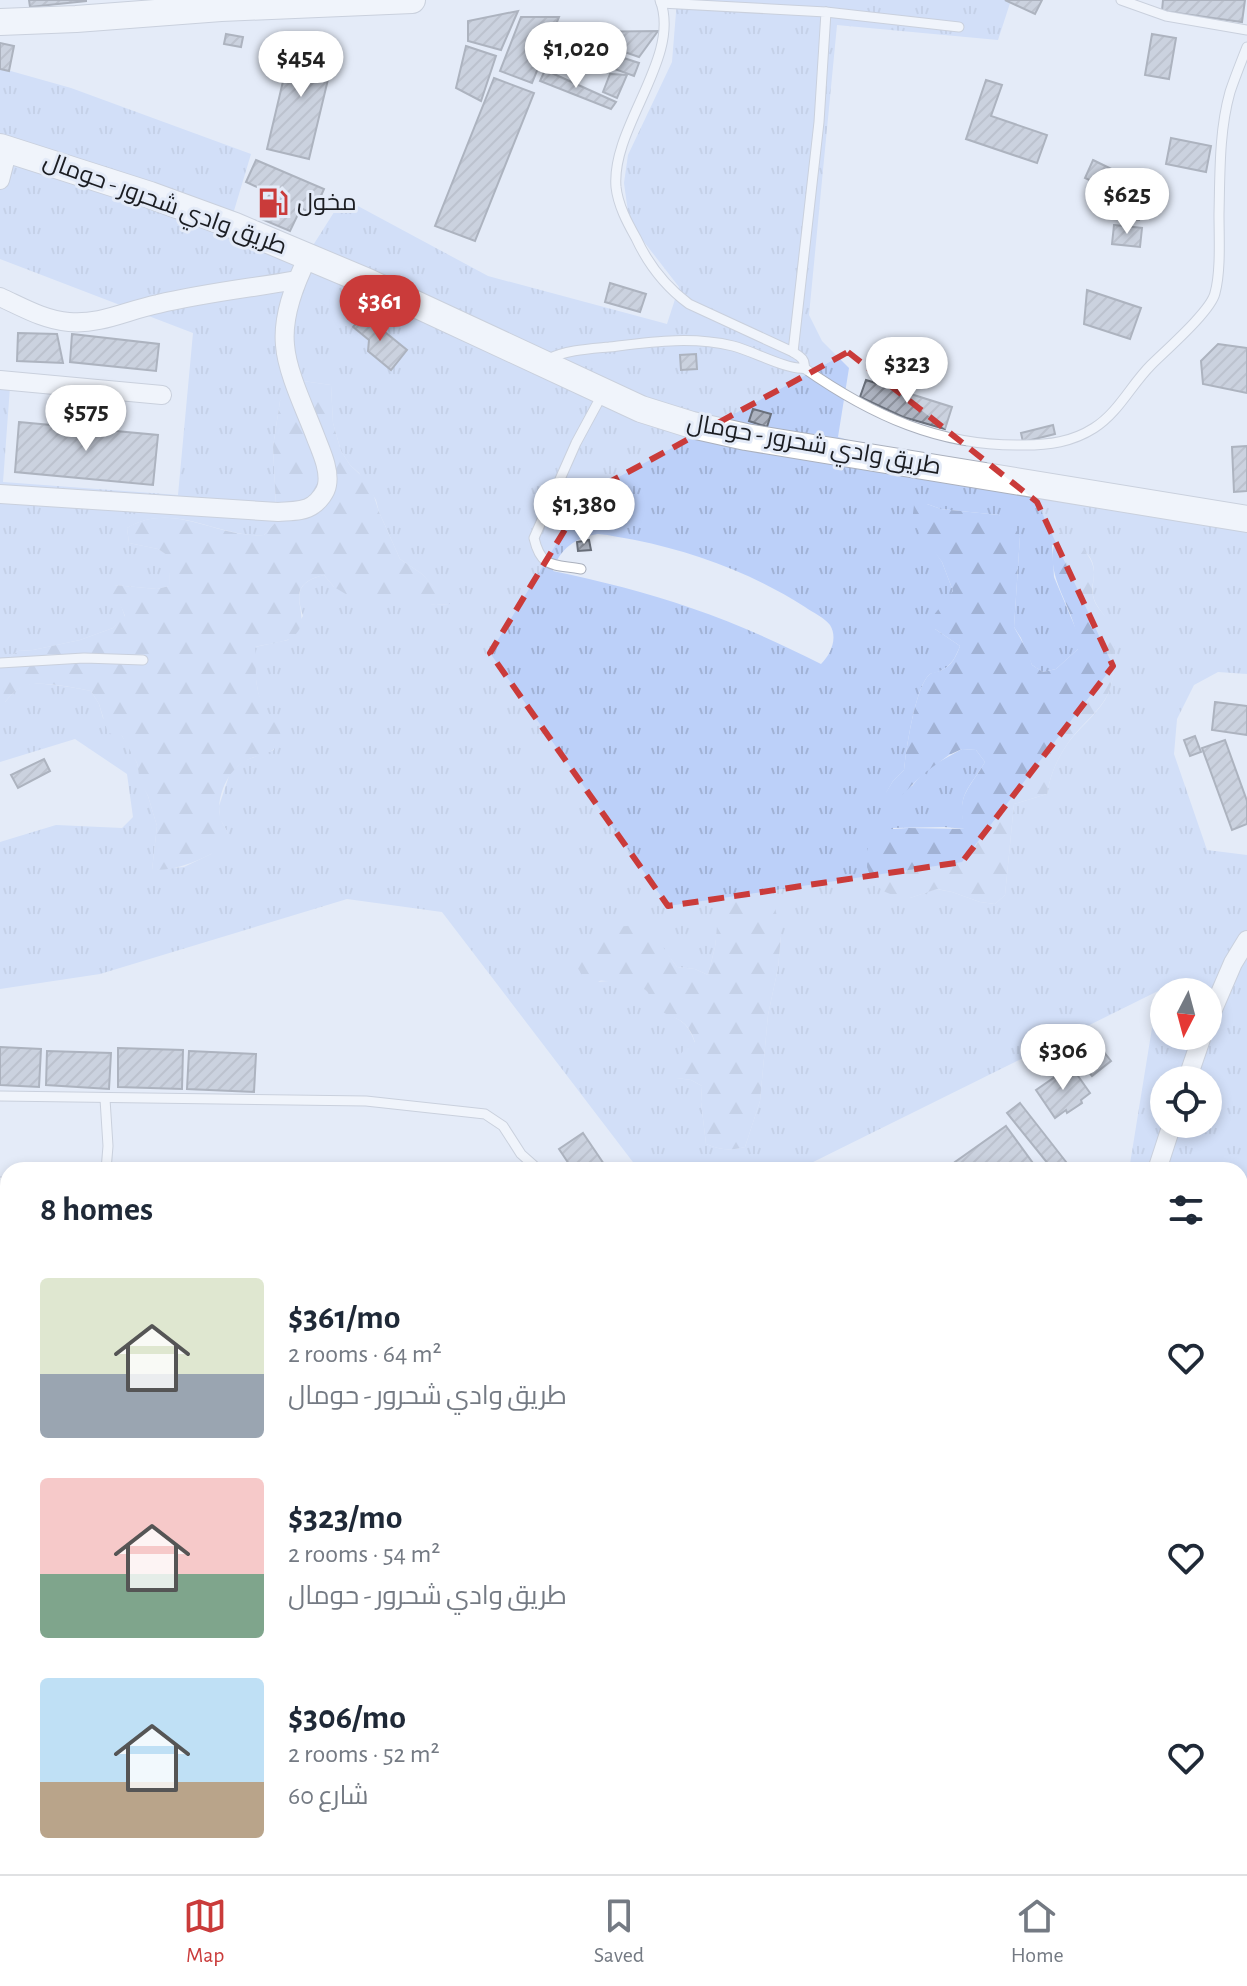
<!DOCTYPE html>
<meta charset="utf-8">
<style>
:root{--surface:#fff;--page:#f2f2f3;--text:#1f2937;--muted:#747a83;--line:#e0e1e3;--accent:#ca3b3a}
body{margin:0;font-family:"Alegreya Sans",Cairo,sans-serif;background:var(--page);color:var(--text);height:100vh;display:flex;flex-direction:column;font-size:30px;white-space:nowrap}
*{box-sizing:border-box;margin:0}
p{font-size:26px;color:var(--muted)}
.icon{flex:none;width:44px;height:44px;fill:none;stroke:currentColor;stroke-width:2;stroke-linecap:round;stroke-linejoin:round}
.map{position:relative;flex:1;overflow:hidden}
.drawer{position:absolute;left:0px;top:1162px;width:1248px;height:712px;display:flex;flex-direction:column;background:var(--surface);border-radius:24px 24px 0 0;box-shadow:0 4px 12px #0003}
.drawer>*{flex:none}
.needle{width:52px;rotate:186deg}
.tools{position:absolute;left:1150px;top:978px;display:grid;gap:16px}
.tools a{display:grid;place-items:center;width:72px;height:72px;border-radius:50%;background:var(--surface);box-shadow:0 4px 12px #0003;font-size:40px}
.price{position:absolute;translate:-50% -68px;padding:0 18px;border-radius:28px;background:#fff;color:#222;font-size:26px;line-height:52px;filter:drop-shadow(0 2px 4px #0008)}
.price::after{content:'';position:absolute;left:50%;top:48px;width:24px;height:18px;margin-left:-12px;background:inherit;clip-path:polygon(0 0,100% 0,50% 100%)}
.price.on{background:var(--accent);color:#fff}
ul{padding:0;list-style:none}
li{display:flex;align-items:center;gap:24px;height:200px;padding:0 40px}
li span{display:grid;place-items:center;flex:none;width:224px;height:160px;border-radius:8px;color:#555}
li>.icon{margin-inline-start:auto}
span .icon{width:96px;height:96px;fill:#fffc;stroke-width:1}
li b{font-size:34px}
h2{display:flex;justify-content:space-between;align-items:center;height:96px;padding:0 40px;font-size:34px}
.tab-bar{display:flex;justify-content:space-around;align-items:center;height:112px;border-top:2px solid var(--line);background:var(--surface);font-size:22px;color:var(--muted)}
.tab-bar a{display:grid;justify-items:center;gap:4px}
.tab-bar .on{color:var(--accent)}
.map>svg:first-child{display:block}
</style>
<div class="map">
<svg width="1247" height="1874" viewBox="0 0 1247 1874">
<defs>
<pattern id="grass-tufts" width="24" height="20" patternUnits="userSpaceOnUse" patternTransform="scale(2)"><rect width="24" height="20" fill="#bcd0f9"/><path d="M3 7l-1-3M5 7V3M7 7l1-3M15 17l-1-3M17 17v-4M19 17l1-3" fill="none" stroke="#a1b2d5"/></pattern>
<pattern id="forest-firs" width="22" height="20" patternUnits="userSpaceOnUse" patternTransform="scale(2)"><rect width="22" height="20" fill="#bcd0f9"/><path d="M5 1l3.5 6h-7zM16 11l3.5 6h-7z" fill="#a1b2d5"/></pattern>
<pattern id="building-hatch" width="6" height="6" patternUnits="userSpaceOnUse" patternTransform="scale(2)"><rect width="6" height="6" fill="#adb3c0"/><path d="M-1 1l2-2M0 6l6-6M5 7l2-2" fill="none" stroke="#8c919c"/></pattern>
</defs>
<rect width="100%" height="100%" fill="#e4ebf8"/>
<g fill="url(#grass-tufts)" fill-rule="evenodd">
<path d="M677,0H1011L998,40L837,25L809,315L822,341L849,368L838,437L903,456L1247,513V674L1218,672L1194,685L1177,719L1174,754L1207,850L1247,855V1874H997L1013,1866H1240V1170H1129L1158,991L797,1170H639L442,912L347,899L100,974L0,989V842L56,825L122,828L133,817L127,774L75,739L0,762V382L10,387L3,482L178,495L193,333L0,259V68L71,88L251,154L233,214L312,247L343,198L488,276L667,324L679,287L641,238L633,225L628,212L624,183L628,155L672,62ZM303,381L331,385L333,423L341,451L350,465L359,473L376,500L379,512L400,559L422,574L449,604L436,605L334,587L324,575C299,581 295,592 303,616L288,640L255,647V673L258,692L274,750L243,761L230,773L219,806L220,819L228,833L211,854L184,867L152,870L157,826L148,796L141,781L137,763L131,750L122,736L103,718L99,704L91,691C77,688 39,681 26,685C17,688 11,695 5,702L7,659L18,651L33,650L80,640L113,628L125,617L114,585L157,589L169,586L171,557L158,549L129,543L127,528C173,500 218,538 264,535L275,523L276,508L273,447L280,401ZM927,504L941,509L999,515L1020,536L1014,627L1021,638L1032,665L1043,672L1056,669L1078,649V634L1054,577L1052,545C1071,547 1092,546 1094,570C1094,579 1092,587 1093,595C1095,606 1103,612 1108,622C1112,629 1114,643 1115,652C1116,666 1112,688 1105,700C1095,716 1079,728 1068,743C1057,759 1050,775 1047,794L1014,804L1005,895L995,904L980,902L952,892L936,889L910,898L893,828L944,827L965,829C956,795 969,789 985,762L976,750L962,749L937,763L922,774L912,786L886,793L893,781L904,770C906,751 915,686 930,674C931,674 941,671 942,670C952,665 956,656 960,646L935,629L953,591L942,562L934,550ZM598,534C611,535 622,538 635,540C694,552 754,574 805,607C812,612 825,618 830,625C838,638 831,654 821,664C779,643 736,623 691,608C646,592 600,581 553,571C559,549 576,537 598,534ZM720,906L781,936L778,968L768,1015L760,1101L745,1147C730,1151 720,1150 706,1144L701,1102L702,1086L691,1080L677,1078L695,1043C686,1017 678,1022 659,1008C653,1003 653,997 648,992C637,980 613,980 598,982L659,943L677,967L695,969L708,975L715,947ZM1164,992H1208V1036H1164ZM1164,1080H1208V1124H1164Z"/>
<path d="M276,1866H915L920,1874H262Z"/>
</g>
<g fill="url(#forest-firs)">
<path d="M303,381L331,385L333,423L341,451L350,465L370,484L379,512L400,559L422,574L450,604L436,605L349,596L334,587L324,575C274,587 320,619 291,638C283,643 265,644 255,647C257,667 253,687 264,706C272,721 278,720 282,740C269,758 262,752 245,761C228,770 216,797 220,816C221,822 225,827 228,833L223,848C200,860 178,871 152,870L157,826L148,796L140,781L137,763L122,736L108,733L99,704L91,691C75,688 40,680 25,686C16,689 10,696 4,703L3,687L7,659L18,651L33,650L80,640L113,628L125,616L120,604L108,596L114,585L157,589L169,586L170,557L158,549L129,543L127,528C173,500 218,539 264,535L275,523L276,508L273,447L280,401L289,386Z"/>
<path d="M927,504L941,509L999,515L1014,523L1020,536L1014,627L1028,652L1032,665L1043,672L1056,669L1078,649C1079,608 1037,575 1059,532C1074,541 1093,553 1094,572C1094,580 1091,588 1093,596C1095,607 1104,613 1109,622C1113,630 1115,644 1115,653C1116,667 1112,689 1104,701C1094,716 1078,728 1068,743C1057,759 1050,775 1047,794L1014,804L1005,895L995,904L980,902L952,892L937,889L910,898L895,896L883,891L872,881L867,867L868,844L880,830L908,828L964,829C957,794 968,791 985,762L976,750L962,749L949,755L923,774L900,797L885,794L893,781L904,770C906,751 915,686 930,674C932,673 940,671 942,670C952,665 956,657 960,646L935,629L933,616L953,591L942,562L912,522L914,505Z"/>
<path d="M763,898L775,907L781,936L778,968L768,1015L760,1101L745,1147C730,1151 720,1150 706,1144L701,1102L702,1086L691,1080L677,1078C675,1059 678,1053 695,1042C685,1012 671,1023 655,1005C646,994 653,991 634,985C617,979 601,983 584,978L577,967C579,963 579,958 581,954C591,934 628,917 648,931C660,940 668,955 677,967L695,969L708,975L715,947L719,906L732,899Z"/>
<path d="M42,1866H276L261,1874H95L87,1872L35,1874Z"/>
</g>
<g fill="url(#building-hatch)" stroke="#6a707b" stroke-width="2">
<path d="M29,0H86V1L30,7Z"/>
<path d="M1005,0H1042L1035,14Z"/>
<path d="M1163,0H1245L1242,22L1162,11Z"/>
<path d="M518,11L501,50L468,41V21Z"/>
<path d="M521,17H559L532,83L500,71Z"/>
<path d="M658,31L639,57L587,39L582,51L565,44L574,32Z"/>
<path d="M226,34L243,37L241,47L224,44Z"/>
<path d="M1152,34L1176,38L1169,79L1145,75Z"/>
<path d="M293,39L335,50L309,159L267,149Z"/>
<path d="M0,43L14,46L9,71L0,69Z"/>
<path d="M466,46L496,56L481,101L456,88Z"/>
<path d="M602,51L639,63L634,76L598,63Z"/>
<path d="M545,70L616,102L611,109L540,81Z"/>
<path d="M610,74L627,75L617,98L603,92Z"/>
<path d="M494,78L534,93L475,241L435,226Z"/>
<path d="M986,80L1002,85L991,116L1047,135L1037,163L966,139Z"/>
<path d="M1171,138L1211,146L1206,172L1166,164Z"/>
<path d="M256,160L324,189L313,214L301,208L290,231L259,218L270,193L246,182Z"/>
<path d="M1093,160L1132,179L1124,196L1085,178Z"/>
<path d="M1126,199L1142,201L1139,220L1123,218Z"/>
<path d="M1114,225L1142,228L1140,247L1112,244Z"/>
<path d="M610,283L646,294L640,312L605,302Z"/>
<path d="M1087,290L1141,308L1130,339L1084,324Z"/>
<path d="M364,315L407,350L391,370L368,351L369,340L353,327Z"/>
<path d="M18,333L57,334L63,363L17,361Z"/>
<path d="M72,334L159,344L156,371L70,362Z"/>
<path d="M1218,344L1247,348V393L1203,384L1201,361Z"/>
<path d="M696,354L697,369L681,370L680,355Z"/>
<path d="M866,380L952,407L945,429L903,417L860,397Z"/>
<path d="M753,409L771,414L767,427L749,421Z"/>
<path d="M19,422L158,435L153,485L15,472Z"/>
<path d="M1053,425L1055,434L1023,442L1021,433Z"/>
<path d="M1247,446V491L1234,492L1232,447Z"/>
<path d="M589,540L591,550L578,551L577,542Z"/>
<path d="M1215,702L1247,706V735L1212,730Z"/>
<path d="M1195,736L1201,752L1190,756L1184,740Z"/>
<path d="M1225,740L1247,801V824L1232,830L1202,748Z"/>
<path d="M44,759L50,771L18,788L11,775Z"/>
<path d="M1089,1033L1111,1061L1092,1076L1070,1048Z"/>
<path d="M0,1047L41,1049L39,1087L0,1085Z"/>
<path d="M118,1048L183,1050L182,1089L118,1087Z"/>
<path d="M47,1051L111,1053L109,1089L46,1085Z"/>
<path d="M189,1051L256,1054L254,1092L187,1089Z"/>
<path d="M1071,1066L1090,1093L1081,1100L1082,1103L1067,1113L1066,1110L1055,1118L1036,1090Z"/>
<path d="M1020,1103L1070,1167L1066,1170H1053L1007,1113Z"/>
<path d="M1006,1126L1038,1170H961L955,1162Z"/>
<path d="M583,1133L608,1170H573L559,1149Z"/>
<path d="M2,1191H8V1217H0Z"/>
<rect x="0" y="1315" width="8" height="37"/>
<path d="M0,1375L8,1377V1394L0,1392Z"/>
<path d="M0,1577L8,1580V1621L0,1619Z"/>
<path d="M0,1693L8,1698V1720L0,1734Z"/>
</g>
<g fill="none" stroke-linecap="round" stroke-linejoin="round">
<g stroke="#aab0bd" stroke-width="11">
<g id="lane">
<path d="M1121,0L1166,16L1247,30"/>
<path d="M661,3L826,12L819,122L793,352"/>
<path d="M826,12L959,27"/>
<path d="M548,359C567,350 588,349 609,347C651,342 691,336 733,346C753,351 787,370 804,368C806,359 799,356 793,352L689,304C666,287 648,264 636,238C627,222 618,205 616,187C611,127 682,57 660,0"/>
<path d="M804,368C871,415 940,447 1024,445C1049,445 1072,442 1094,428C1118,413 1131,385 1151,365C1166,350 1211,311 1215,293C1221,271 1219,237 1219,214C1220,174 1219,131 1230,92C1235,77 1241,62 1247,47"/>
<path d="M581,569C554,564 541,569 534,538L576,443L603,393"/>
<path d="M0,663L84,658L143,660"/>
<path d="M0,1096L366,1101L485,1114L503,1126L521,1154L539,1170"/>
<path d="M105,1099L108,1146L106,1170"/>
<path d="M0,1182H8"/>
<path d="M0,1359H8"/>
<path d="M0,1472L8,1475"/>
<path d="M0,1560L8,1562"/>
</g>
</g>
<g stroke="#aab0bd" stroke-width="20">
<g id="street">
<path d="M0,180L8,149"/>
<path d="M0,297C22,307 44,320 69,322C100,325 128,310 158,304C204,293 251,288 297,280"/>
<path d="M0,380L162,395"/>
<path d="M0,494L278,512C289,511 304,512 313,505C319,501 326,492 327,485C330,470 321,451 316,438C306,411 287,373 285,345C282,315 295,283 308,257"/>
<path d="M1208,1021L1233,963L1247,940"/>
<path d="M1187,1080L1202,1036"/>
<path d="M1157,1170L1172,1124"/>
<path d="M0,1807L8,1804"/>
<path d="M390,1874L396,1866"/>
</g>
</g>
<g stroke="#aab0bd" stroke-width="28">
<g id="secondary">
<path d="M0,22L76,19L221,8L412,0"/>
<path d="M0,147L150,195L235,226L368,282L641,409L692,425L746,437L1247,519"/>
</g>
</g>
<use href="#lane" stroke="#fff" stroke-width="9"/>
<use href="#street" stroke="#fff" stroke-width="18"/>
<use href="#secondary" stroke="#fff" stroke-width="26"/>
</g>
<path d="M0 0H1247V1874H0ZM848,352L1037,502L1113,666L962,862L668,906L490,653L586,495Z" fill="#e4ebf8" fill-opacity=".55" fill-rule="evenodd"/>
<path fill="none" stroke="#ca3b3a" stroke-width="6" stroke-dasharray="16 10" stroke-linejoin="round" d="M848,352L1037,502L1113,666L962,862L668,906L490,653L586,495Z"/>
<defs>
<g id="fuel-bare" transform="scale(2.4)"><path d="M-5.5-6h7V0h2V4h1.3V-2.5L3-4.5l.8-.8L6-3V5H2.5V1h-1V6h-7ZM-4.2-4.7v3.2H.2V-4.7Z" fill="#ca3b3a" stroke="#e4ebf8" stroke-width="2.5" paint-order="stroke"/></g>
</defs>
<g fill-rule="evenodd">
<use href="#fuel-bare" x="273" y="203"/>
</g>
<g text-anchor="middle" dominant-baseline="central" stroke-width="6" stroke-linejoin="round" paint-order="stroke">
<g font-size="24" fill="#1b1d22" stroke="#e4ebf8" text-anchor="start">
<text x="297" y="203">مخول</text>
</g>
<g font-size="24" fill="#1b1d22" stroke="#e4ebf8">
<text transform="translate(165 204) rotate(20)">طريق وادي شحرور - حومال</text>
<text transform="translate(814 445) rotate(10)">طريق وادي شحرور - حومال</text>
</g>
</g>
</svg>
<div class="tools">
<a><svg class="needle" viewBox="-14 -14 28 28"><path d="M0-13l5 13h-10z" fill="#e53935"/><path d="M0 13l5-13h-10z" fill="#747a83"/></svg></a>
<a><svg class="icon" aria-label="locate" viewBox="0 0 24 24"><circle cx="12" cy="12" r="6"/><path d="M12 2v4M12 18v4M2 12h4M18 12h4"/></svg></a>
</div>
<b class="price" style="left:576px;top:90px">$1,020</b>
<b class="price" style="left:301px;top:99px">$454</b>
<b class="price" style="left:1127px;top:236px">$625</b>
<b class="price on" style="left:380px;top:343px">$361</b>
<b class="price" style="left:907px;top:405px">$323</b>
<b class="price" style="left:86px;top:453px">$575</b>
<b class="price" style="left:584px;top:546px">$1,380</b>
<b class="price" style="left:1063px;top:1092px">$306</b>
<section class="drawer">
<h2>8 homes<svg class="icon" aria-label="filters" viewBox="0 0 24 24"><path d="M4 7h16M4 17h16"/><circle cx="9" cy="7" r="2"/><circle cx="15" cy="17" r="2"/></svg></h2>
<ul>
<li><span style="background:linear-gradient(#dfe7d0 60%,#9aa5b1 0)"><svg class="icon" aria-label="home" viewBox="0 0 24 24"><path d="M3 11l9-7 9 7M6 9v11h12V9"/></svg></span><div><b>$361/mo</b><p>2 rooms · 64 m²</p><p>طريق وادي شحرور - حومال</p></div><svg class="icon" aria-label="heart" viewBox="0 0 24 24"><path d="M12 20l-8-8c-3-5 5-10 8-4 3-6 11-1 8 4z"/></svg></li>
<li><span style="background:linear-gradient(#f6c9c9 60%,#7fa58c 0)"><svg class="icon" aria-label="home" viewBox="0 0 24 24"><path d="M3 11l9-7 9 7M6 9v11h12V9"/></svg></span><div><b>$323/mo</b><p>2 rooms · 54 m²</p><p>طريق وادي شحرور - حومال</p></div><svg class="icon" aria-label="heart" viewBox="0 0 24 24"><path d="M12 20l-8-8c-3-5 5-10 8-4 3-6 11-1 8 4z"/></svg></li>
<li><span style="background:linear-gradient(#bfe0f5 65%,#b9a48a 0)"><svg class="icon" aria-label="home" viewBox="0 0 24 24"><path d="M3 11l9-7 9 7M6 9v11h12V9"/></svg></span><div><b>$306/mo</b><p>2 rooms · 52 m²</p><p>شارع 60</p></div><svg class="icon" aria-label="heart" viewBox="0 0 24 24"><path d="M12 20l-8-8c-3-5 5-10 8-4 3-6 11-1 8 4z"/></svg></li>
</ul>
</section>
</div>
<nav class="tab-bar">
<a class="on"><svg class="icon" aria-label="map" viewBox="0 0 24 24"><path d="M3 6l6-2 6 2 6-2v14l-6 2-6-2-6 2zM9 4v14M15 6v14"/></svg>Map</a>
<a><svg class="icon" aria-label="saved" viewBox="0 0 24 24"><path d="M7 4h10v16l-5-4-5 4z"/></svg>Saved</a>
<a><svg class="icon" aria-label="home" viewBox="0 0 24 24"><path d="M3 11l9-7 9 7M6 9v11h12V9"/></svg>Home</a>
</nav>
